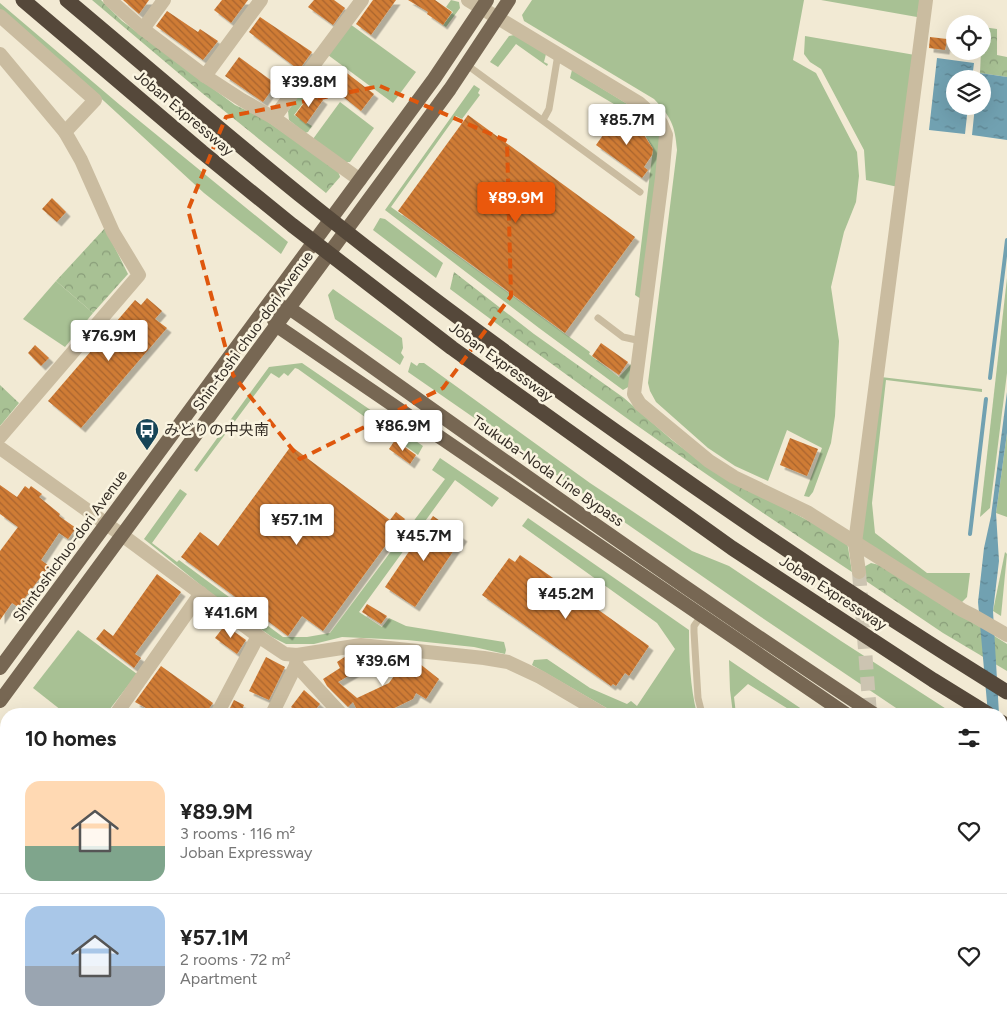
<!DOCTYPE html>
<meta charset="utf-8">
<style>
:root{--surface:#fff;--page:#f2f2f2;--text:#222;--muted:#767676;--line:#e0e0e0;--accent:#ea580c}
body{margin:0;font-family:Figtree,"Noto Sans JP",sans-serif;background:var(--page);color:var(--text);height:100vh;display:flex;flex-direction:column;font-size:19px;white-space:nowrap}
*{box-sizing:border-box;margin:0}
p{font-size:16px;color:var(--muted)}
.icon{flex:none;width:28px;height:28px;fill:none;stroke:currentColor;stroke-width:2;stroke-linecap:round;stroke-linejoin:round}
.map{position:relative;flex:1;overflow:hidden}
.drawer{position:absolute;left:0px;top:708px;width:1008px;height:321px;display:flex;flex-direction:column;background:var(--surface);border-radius:20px 20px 0 0;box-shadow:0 5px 20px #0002}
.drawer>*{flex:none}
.buttons{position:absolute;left:946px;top:15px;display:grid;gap:10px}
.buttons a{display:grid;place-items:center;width:45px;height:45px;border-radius:50%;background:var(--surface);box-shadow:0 5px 20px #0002;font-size:25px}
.price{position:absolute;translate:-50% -42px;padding:0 11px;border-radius:5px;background:#fff;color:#222;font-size:16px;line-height:32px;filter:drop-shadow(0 1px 2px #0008)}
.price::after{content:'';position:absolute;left:50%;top:30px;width:15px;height:11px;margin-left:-8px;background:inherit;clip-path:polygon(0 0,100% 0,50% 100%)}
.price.active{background:var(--accent);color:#fff}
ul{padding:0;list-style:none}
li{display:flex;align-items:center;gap:15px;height:125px;padding:0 25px}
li+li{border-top:1px solid var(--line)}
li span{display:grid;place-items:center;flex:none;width:140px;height:100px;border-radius:15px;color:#555}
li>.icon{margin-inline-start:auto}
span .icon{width:60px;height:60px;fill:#fffc;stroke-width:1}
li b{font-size:21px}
h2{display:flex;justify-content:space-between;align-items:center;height:60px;padding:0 25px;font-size:21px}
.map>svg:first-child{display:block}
</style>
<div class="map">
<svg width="1007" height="1028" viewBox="0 0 1007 1028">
<defs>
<pattern id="forest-crowns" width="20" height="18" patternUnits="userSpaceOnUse" patternTransform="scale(1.25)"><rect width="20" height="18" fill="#a8c194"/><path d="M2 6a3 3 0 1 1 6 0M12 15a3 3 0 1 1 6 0" fill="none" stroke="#899d79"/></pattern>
<pattern id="cemetery-stones" width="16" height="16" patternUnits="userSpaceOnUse" patternTransform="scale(1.25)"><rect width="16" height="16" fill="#a8c194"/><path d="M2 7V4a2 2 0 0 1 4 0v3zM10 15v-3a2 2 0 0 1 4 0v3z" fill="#899d79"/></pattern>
<pattern id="water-ripples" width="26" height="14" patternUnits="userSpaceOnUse" patternTransform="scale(1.25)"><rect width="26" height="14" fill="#71a1b1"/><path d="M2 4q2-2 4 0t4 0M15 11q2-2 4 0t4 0" fill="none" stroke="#5d8390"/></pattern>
<pattern id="building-back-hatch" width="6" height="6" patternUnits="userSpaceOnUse" patternTransform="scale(1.25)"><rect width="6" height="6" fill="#cf7b35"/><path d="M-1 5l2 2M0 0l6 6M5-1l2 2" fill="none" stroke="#a9652d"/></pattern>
<filter id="shadow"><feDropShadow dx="4.5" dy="4.5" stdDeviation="0" flood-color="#0004"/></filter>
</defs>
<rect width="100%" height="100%" fill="#f2ead4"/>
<g fill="#a8c194">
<path d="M451,0L459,2L460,8L446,27L443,25L453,12L446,7Z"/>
<path d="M532,0H804L793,60L816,73L857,152L859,176L856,202L844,232L831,287L839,341L835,416L831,443L813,492L809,497L804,496L822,448L787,430L768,481L735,466L708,448L656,402L650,391L648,383L677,150C675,125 671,117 654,99L524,21L522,15Z"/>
<path d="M821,0H920L917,17Z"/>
<path d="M0,3L120,105L288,242L281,254L204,193L80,79L0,10Z"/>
<path d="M350,24L416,72L393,103L328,55Z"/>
<path d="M514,35L546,54L544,62L548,64L547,66L516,44L498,67L490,62L509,36Z"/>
<path d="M805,36L915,55L898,187L866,180L864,150L821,69L810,62L804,54Z"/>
<path d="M572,70L642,113L654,123L659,134L661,149L641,299L635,295L653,149L645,135L619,117L624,110L570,78Z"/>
<path d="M309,81L316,86L294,115L312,126L308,132L305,133L289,120L288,111Z"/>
<path d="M474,85L480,89L478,93L480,95L462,119L456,116L391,207L590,352L589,354L619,377L632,363L630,386L623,390L539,328L385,210Z"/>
<path d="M340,102L374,128L350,162H345L313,139Z"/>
<path d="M380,218L385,219L443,263L436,278L373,230Z"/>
<path d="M1007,278V373L990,508L980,517Z"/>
<path d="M56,281L93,313L65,347L23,319Z"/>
<path d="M333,289L402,338L403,348L401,353L404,357L400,365L335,319L328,295Z"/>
<path d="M411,362L417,366L419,363H424L590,483L692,551L729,566L841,641L954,714H905L761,617L408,372Z"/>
<path d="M302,363L423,446L418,455L298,369L295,368L288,376L284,373L279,378L271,373L197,472L194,470L269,367Z"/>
<path d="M881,377L982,389V392L886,380L872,503L875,533L927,573H970L967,597L961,603L861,540Z"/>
<path d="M1007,433V517L996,513Z"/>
<path d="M440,458L499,498L492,507L455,480L359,612L382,627L389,618L406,626L504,642L506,650L505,654L474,647L407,640L342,637L314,644H286L272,637L208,591L144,539L180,489L187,494L152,543L177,562L179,560L283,637H307L330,633L445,479L432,470Z"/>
<path d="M528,518L689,630C689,658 690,686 697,714H617L532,665L534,660L547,659L590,688L627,704L631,701L637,706L675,649L657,623L522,526Z"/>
<path d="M1005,552L1007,554L1001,616L993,611Z"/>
<path d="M78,630L137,674L106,714H66L33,688Z"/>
<path d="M729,660L809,714H790V710L748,684L734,697L736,714H733L730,690Z"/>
<path d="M5,723L6,724V771L0,766V730Z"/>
<path d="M1001,744L1007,747V778L1001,775Z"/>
<path d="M426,1022L528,1023L530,1028H419Z"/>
<path d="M848,1022L941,1023L943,1028H844Z"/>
<path d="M637,1023H706L710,1028H639Z"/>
</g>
<g fill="url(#forest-crowns)">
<path d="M92,0H101L122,21L235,105L261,117L338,171L340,177L326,193L202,93Z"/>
<path d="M983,27L997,29V55L1007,57V77L980,73L981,51H982Z"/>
<path d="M105,228L128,274L93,313L56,281Z"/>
<path d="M454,272L534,334L624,398L672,440L712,470L845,540L848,547L852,572C715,483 581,387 450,289Z"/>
<path d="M0,385L19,403L0,426Z"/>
<path d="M871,563L883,566L1007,644V671L943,633L863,579L862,568Z"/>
<path d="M41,1023V1022L362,1023L357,1028H36Z"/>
</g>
<path fill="url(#cemetery-stones)" d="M707,1023H745L741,1028H711Z"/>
<g fill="url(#water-ripples)">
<path d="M937,58L974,63L972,79H955V106H968L965,134L929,130Z"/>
<path d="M980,73L1007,77V140L972,135L975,106H982V79H979Z"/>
<path d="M1007,392V433L996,513L999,561L993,611L999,714H988L978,602L984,548L991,516Z"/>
<path d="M1001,754L1007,850V909L1001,849Z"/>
</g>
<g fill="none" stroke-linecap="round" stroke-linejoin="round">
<g stroke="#71a1b1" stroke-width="4">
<path d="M990,378L1007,240"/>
<path d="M970,534L986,399"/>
</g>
</g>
<g fill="url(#building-back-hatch)" filter="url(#shadow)">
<path d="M123,0H149L139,14Z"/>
<path d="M222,0H248L231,23L214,10Z"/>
<path d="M314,0H334L345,8L333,25L308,7Z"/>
<path d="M373,0H396L371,35L356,24Z"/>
<path d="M408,0H435L452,12L443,25L427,14L428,12Z"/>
<path d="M167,11L198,32L200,29L218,41L203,60L156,26Z"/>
<path d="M260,17L312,52L299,70L249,32Z"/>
<path d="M930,37L947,39L945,50L929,48Z"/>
<path d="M239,57L276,84L263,102L225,76Z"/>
<path d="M339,67L374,94L361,111L336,91L342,84L332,76Z"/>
<path d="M312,92L323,100L306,124L295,115Z"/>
<path d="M468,115L635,237L565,333L398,211Z"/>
<path d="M617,115L644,135L653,149L652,155L644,167L648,170L642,178L596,145Z"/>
<path d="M52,198L66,212L57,222L42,209Z"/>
<path d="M147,298L162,311L155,319L167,328L81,428L48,401L135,300L141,305Z"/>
<path d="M601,343L628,362L619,375L592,356Z"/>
<path d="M35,345L49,358L41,366L28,353Z"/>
<path d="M790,438L818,449L807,476L780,465Z"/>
<path d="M395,440L416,455L410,464L389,449Z"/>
<path d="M291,446L390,520L396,512L405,519L323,631L302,616L288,636L181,557L200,532L218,546Z"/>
<path d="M0,485L17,497L25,486L29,489L31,486L42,494L39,497L60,514L59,516L76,528L68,539L59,533L41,560L49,566L18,607L12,603L0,620V551L18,527L0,514Z"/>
<path d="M433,516L463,537L415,607L385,587Z"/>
<path d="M520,555L566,587L570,582L583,591L579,596L649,646L629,676L625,673L616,686L613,684L611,686L482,595L509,558L515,562Z"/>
<path d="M157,574L181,592L135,654L141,658L134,668L96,639L104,629L113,636Z"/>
<path d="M367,604L387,616L381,624L362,612Z"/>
<path d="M225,625L246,640L237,654L215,638Z"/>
<path d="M354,655L362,668L338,682L357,698L389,683L406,659L413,663L415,660L439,679L426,699L416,693L413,699L382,714H359L353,702L348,707L327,686L323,679L340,668L337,662L346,656L347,658Z"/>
<path d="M266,657L285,667L269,700L249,691Z"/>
<path d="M161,666L213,703L205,714H141L146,708L135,702Z"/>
<path d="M304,690L320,704L312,714H299L291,707Z"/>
<path d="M234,700L244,705L240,714H227Z"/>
</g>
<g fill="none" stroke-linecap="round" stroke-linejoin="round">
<path stroke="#ccc4b1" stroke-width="14" stroke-dasharray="14 7" stroke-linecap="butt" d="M859,572L870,714"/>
<g stroke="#cabca0" stroke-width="7">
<path d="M467,65L640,192"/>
<path d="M543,120L549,109L558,54"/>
<path d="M598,318L623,337L641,341"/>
<path d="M701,616L694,626V632L698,698L702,714"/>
</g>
<g stroke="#cabca0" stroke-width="14">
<path d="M110,0L143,29L205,76L242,100L274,118L360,180"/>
<path d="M0,16L95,100L65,132L81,160L113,232L139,275L0,437"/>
<path d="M498,18L639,103L661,123L666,135L662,178L634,394L640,404L709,461L734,477L807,512L962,610L974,616L1007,635"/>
<path d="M143,29L164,0"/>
<path d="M0,54L65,132"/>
<path d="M205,76L261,0"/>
<path d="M274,118L362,0"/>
<path d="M859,572L855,543L926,0"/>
<path d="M297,655L296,665L341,714"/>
<path d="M116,714L201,593"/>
<path d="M217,714L258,636"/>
<path d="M272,714L296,665"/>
<path d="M0,855L6,849"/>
<path d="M1001,859H1007"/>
<path d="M0,976L6,971"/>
<path d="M536,1022L538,1028"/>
<path d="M632,1022L634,1028"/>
<path d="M24,1028L30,1022"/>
<path d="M749,1028L753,1022"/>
</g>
<g stroke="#cabca0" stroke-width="14">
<path d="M468,0L498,18"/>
<path d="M0,448L122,535L258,636L285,654L297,655L361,645L484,658L508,662L540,677L603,714"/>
</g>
<g stroke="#776753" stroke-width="14">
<path d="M281,307L289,308L315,326C500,458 685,590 874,714"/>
<path d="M273,318L277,326L846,714"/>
<path d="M0,668L434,79L487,0"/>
<path d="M0,701L450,89L509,0"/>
<path d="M1001,794L1007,798"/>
<path d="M1001,814L1007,817"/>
</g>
<g stroke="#55483a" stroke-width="15">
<path d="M23,0L202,152L292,225L452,348L732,548L933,680L988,714"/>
<path d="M67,0C148,68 228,137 310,203C422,293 538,377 655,459C770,540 887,618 1007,692"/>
<path d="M1001,722L1007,726"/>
</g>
</g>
<path fill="none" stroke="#df570d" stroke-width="4" stroke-dasharray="10 6" stroke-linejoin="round" d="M380,86L507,141L511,296L443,388L300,459L233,375L188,210L226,117Z"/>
<defs>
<g id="bus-pin" transform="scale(1.25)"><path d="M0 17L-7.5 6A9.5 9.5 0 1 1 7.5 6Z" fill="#174557" stroke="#faf4e0"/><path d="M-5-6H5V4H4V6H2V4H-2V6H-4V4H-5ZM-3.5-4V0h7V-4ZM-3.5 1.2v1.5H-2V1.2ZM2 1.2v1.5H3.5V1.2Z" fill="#fff"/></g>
</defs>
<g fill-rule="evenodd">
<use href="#bus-pin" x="147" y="430"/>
</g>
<g text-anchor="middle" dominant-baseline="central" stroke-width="5" stroke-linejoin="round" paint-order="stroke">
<g font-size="15" fill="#332c24" stroke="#faf4e0">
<text transform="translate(184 113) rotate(40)">Joban Expressway</text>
<text transform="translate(253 331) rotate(-54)">Shin-toshi chuo-dori Avenue</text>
<text transform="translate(501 362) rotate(36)">Joban Expressway</text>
<text transform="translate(548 471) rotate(35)">Tsukuba-Noda Line Bypass</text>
<text transform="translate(70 546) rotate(-54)">Shintoshichuo-dori Avenue</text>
<text transform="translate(833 593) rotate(33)">Joban Expressway</text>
</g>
<g font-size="15" fill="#332c24" stroke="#faf4e0" text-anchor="start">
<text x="164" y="430">みどりの中央南</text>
</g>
</g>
</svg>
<div class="buttons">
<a><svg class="icon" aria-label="locate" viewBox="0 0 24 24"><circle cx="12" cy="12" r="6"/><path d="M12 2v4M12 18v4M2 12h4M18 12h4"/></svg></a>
<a><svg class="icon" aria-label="layers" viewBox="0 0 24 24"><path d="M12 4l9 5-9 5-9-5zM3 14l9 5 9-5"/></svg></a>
</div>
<b class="price" style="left:309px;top:108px">¥39.8M</b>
<b class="price" style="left:627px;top:146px">¥85.7M</b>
<b class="price active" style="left:516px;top:224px">¥89.9M</b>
<b class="price" style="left:109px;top:362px">¥76.9M</b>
<b class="price" style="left:403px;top:452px">¥86.9M</b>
<b class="price" style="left:297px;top:546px">¥57.1M</b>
<b class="price" style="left:424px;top:562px">¥45.7M</b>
<b class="price" style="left:566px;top:620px">¥45.2M</b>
<b class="price" style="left:231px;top:639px">¥41.6M</b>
<b class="price" style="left:383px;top:687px">¥39.6M</b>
<section class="drawer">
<h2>10 homes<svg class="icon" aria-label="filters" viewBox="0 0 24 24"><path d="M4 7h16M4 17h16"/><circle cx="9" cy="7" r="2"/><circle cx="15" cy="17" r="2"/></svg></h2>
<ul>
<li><span style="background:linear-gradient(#ffd9b3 65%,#7fa58c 0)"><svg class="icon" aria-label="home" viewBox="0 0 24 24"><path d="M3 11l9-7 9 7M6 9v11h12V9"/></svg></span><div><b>¥89.9M</b><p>3 rooms · 116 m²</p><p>Joban Expressway</p></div><svg class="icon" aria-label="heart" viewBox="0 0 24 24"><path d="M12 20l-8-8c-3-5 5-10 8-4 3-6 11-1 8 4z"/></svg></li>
<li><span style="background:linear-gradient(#a9c7e8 60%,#9aa5b1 0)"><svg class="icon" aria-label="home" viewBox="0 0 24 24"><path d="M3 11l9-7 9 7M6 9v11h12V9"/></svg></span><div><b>¥57.1M</b><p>2 rooms · 72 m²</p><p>Apartment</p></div><svg class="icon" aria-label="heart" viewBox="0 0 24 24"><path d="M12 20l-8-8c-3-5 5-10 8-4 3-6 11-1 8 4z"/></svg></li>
</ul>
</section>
</div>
